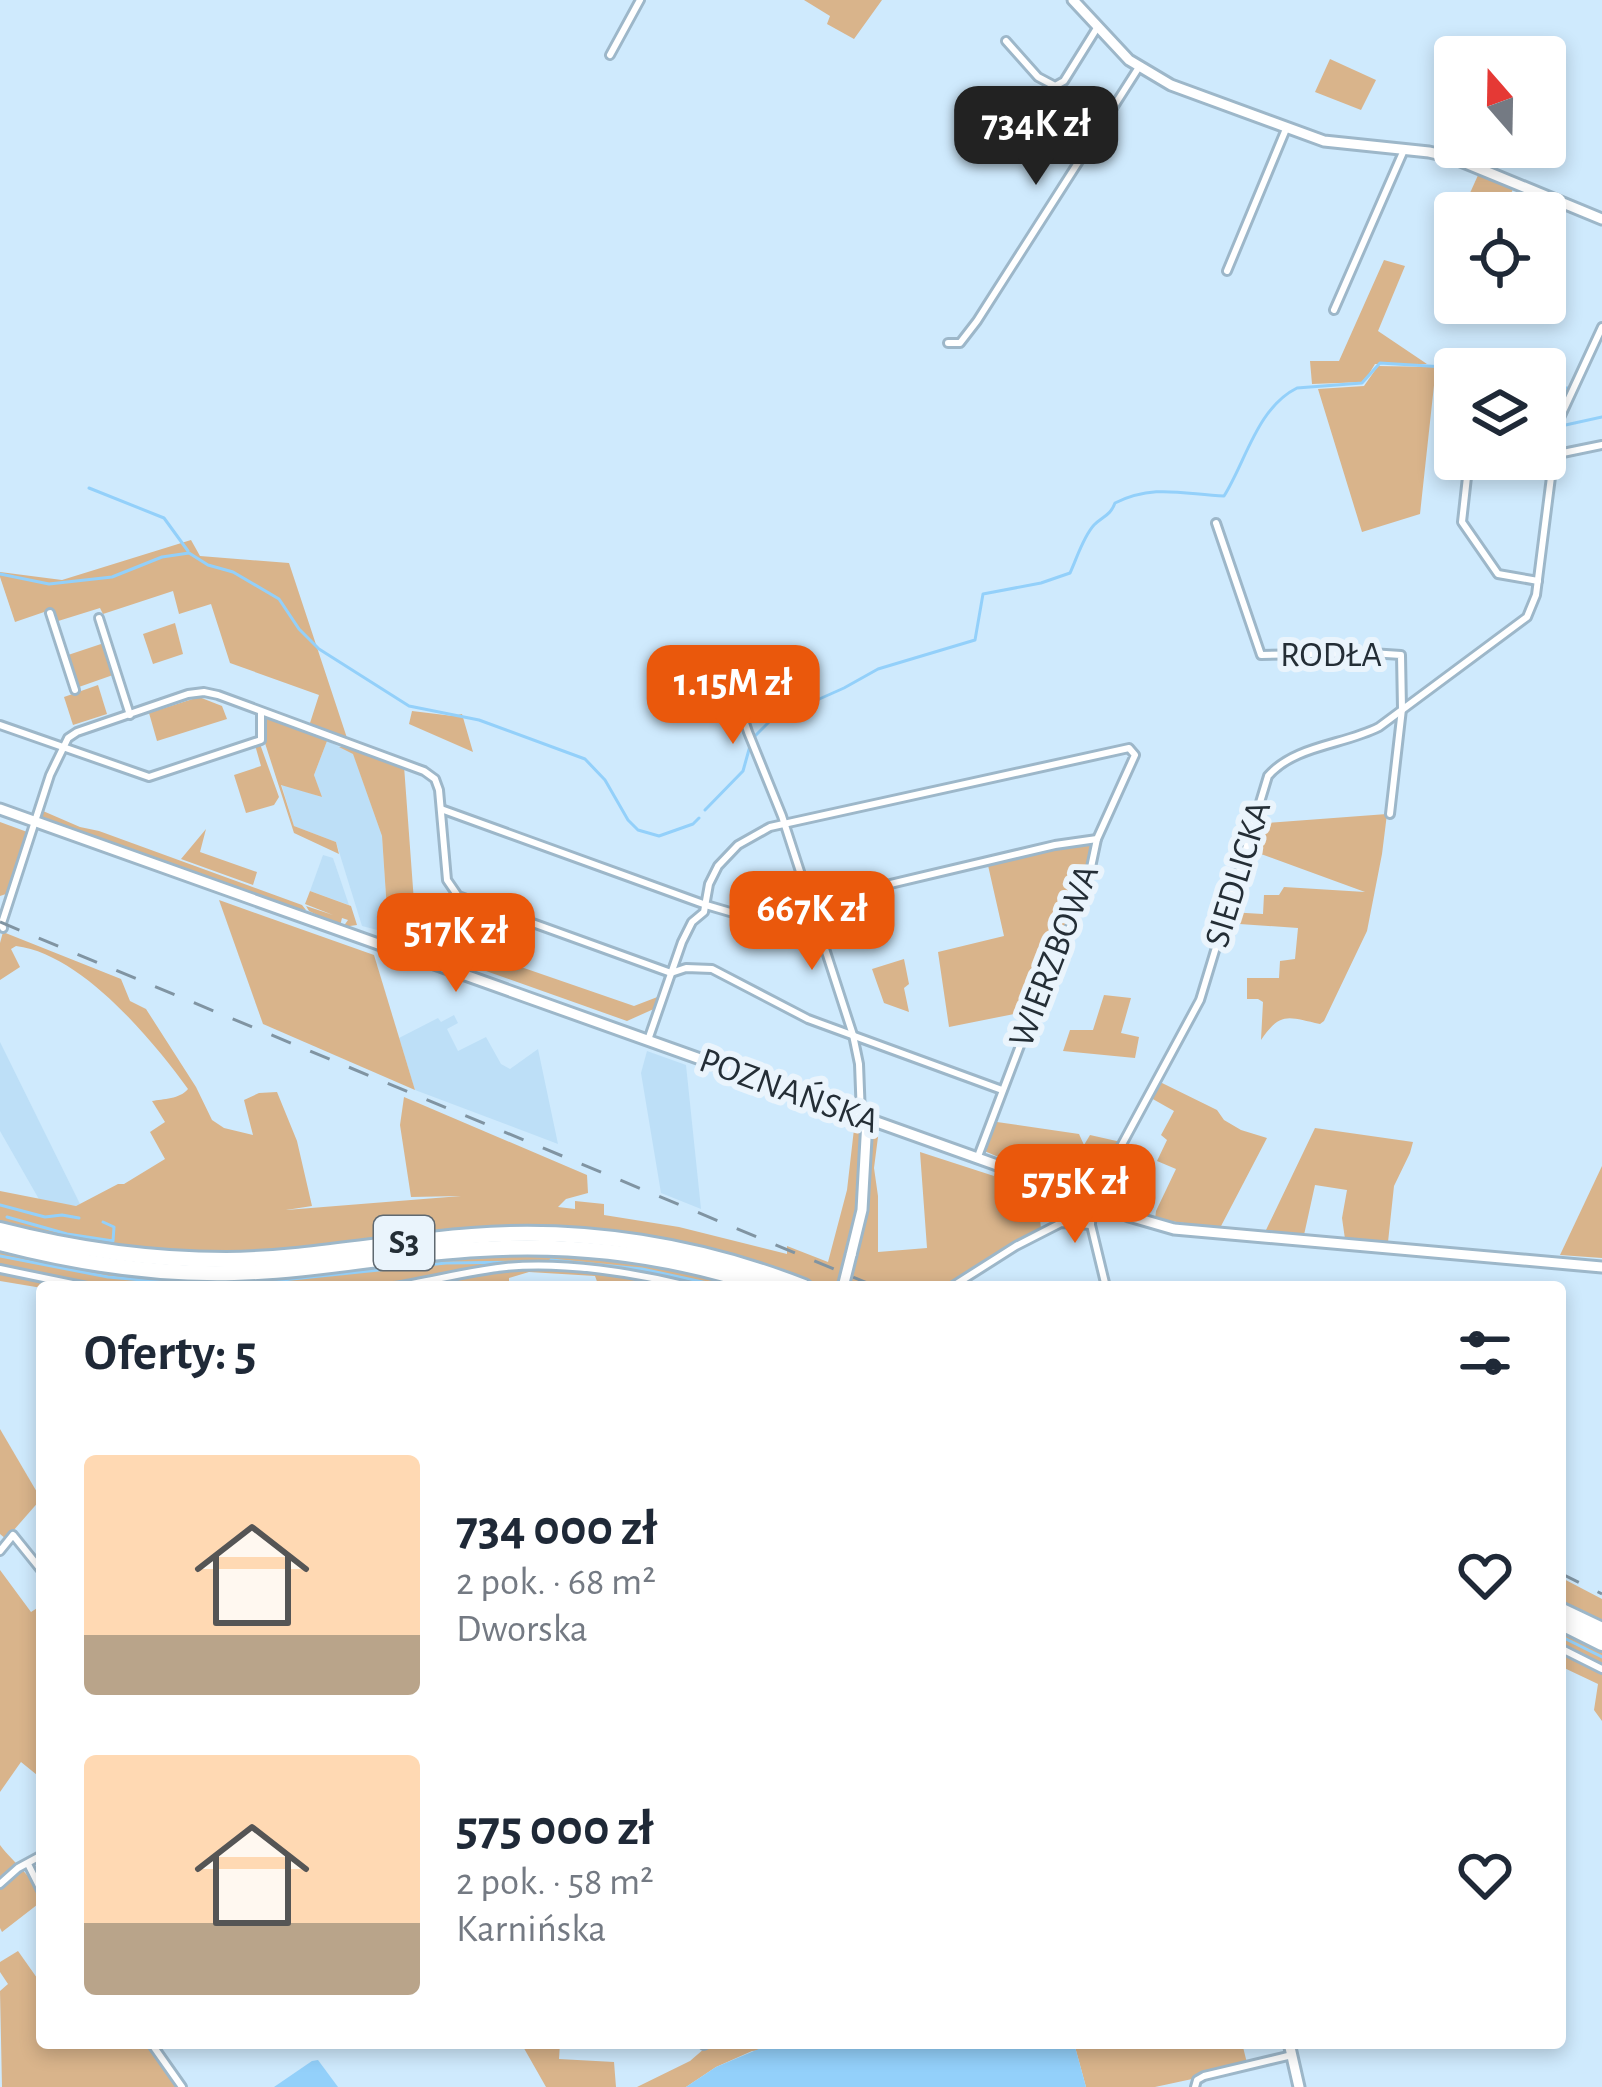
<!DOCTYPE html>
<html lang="pl">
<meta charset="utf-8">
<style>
:root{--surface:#fff;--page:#f6f6f7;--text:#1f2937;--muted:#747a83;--accent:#ea580c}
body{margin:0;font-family:"Alegreya Sans",sans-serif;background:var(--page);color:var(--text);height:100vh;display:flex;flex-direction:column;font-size:45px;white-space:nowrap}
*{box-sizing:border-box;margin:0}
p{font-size:39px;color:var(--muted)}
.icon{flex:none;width:66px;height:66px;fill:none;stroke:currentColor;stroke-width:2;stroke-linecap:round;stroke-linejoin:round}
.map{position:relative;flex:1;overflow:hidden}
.details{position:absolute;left:36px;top:1281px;width:1530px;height:768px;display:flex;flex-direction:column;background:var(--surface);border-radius:12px;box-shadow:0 6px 18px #0003}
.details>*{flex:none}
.needle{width:78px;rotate:340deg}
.fabs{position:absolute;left:1434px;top:36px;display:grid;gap:24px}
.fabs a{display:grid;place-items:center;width:132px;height:132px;border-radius:12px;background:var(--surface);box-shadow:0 6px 18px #0003;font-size:60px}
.price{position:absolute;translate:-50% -102px;padding:0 27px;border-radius:24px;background:var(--accent);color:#fff;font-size:39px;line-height:78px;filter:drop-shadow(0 3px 6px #0008)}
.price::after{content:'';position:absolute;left:50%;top:72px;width:36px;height:27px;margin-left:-18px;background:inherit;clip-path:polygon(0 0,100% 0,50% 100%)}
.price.active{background:#222;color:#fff}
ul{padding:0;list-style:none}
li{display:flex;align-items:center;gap:36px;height:300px;padding:0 48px}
li span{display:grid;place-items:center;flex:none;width:336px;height:240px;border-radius:12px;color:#555}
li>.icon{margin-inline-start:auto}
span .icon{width:144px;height:144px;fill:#fffc;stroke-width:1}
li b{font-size:51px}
h2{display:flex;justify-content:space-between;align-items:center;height:144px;padding:0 48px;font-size:51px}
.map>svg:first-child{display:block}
</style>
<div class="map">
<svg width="1602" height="2087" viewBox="0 0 1602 2087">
<rect width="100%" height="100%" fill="#cfeafd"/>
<g fill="#bddff7">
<path d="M327,741L353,753L382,836L388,926L381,931L362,926L336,842L294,826L281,783L321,797L314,775Z"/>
<path d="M323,855L333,858L349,905L310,891Z"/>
<path d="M454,1015L458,1023L447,1029L458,1051L486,1037L501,1064L510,1069L538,1049L558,1144L415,1090L399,1038L438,1018L441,1022Z"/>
<path d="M0,1042L80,1204L76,1206L40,1201L0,1131Z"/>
<path d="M647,1051L686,1065L701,1209L661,1193L641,1073Z"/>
</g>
<g fill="#d9b48b">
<path d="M804,0H882L854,39L827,24L830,16Z"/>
<path d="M1330,59L1376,80L1361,110L1315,92Z"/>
<path d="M1479,173L1514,187L1502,213H1461Z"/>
<path d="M1384,260L1405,266L1378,331L1427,364H1375L1364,382L1312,384L1310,361H1339Z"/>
<path d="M1378,366L1436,367L1420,514L1362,532L1318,389L1364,386Z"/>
<path d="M191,540L200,556L289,563L348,741L310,723L319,695L230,663L211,604L179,614L173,591L103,614L100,608L55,622L50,610L15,622L0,577V572L62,580Z"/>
<path d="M175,623L183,654L153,664L143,634Z"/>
<path d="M104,643L113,675L76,688L65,656Z"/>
<path d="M98,685L107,714L73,725L64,697Z"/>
<path d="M199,697L222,706L227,719L157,741L149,713Z"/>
<path d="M412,711L453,716L462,714L473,752L409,724Z"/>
<path d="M265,716L327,741L314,775L322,797L281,785L294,826L336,842L339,854L294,833L263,737Z"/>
<path d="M260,744L279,797L274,805L246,813L234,775L261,766L255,745Z"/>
<path d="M347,746L404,766L416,929L456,943L470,898L486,907L472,950L634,1006L660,996L656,1008L627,1021L424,949L415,943L381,931L388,926L382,836L353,754L339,747Z"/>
<path d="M43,811L80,827L99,831L302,905L306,910L293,909L45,821L41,815Z"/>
<path d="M1387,814L1382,854L1367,931L1324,1021L1320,1024C1288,1017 1281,1011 1261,1040L1263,1002L1258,999H1247V978H1279L1280,961L1295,959L1298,928L1225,923L1229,912L1263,914L1264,895H1279L1284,887L1365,892L1250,850L1255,824Z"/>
<path d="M0,822L30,833L9,893L0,896Z"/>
<path d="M206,829L200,852L257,872L253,885L181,859Z"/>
<path d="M1103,834L1034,1010L949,1027L938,952L1004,936L987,861Z"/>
<path d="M310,891L351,906L357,925L343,927L348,920L342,918L340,926L309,911L306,906L333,915L305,904Z"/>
<path d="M219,900L374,955L415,1090L263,1024Z"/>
<path d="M3,932L121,979L130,1001L146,1009L196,1087L212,1120L224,1128L253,1135L244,1100L259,1093L277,1092L297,1141L312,1206L286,1210L461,1196L411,1197L400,1125L404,1097L587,1175L588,1193L566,1199L558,1207L575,1209V1201L604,1204V1215L679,1227L787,1254V1246L828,1262L847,1190L854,1129L878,1137L874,1168L878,1196V1252L927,1248L920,1152L994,1176L995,1173L1037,1186L1041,1229L941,1287H886L878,1284L877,1287H599L595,1276L529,1272L509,1278V1281L482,1287L42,1288L0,1281V1191L76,1206L118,1184H124L165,1159L150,1132L165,1122L152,1101C163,1099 180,1099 188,1089C151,1038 81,954 16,946L11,949L20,967L0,980V943Z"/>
<path d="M904,959L909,984L904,988L909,1012L884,1003L872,969Z"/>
<path d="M1104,995L1131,998L1121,1033L1139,1037L1135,1058L1063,1051L1070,1030H1093Z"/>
<path d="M1160,1082L1217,1110L1224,1120L1241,1130L1267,1138L1220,1228L1155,1219L1156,1211L1176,1169L1157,1161L1167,1140L1161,1135L1174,1111L1151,1098Z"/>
<path d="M990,1121L1079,1134L1084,1145L1090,1135L1121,1142L1106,1168L1077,1157L1074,1163L1070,1162L1062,1184L982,1150Z"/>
<path d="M1315,1128L1413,1142L1410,1153L1394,1186L1388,1242L1345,1239L1342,1218L1347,1190L1315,1185L1304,1235L1266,1230Z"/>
<path d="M1602,1166V1258L1560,1255Z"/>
<path d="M0,1429L41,1499L6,1539L0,1534Z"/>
<path d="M0,1570L31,1612L42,1605V1779L21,1762L0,1792Z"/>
<path d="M1560,1577L1602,1599V1721L1594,1710L1598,1684L1560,1666Z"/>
<path d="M0,1845C15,1865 35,1877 42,1901L2,1932L0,1928Z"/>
<path d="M18,1951L42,1985V2043H150L181,2087H2L0,1991L8,1984L0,1972V1962Z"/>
<path d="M521,2043H560L559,2059L614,2062L616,2087H546Z"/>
<path d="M702,2043H793V2048L752,2051L716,2067L686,2087H637L690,2061L705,2048Z"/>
<path d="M1074,2043H1242L1248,2067L1155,2087H1086Z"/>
</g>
<g fill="#93d0fa">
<path d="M773,2043L792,2048L793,2043H1074L1086,2087H686L716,2067Z"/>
<path d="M318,2060L338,2087H274L312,2061Z"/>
</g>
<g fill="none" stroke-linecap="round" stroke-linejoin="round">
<g stroke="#93d0fa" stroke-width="3">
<path d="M1545,388H1569L1554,422L1561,426L1602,417"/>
<path d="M89,488L164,518L188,551"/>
<path d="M0,574L49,584L112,577L162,557L189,553L208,565L233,572L279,599L299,629L319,649L409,706L479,720L585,759L605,780L628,820L638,830L659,836L693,824L699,818"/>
<path d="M755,736L770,721L844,688L878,669L975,640L983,594L1041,583L1070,573C1077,558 1083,537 1094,525C1103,516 1110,516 1115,503C1154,484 1182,494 1224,496C1246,461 1257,408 1297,388L1362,383L1380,363L1476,369"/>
<path d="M705,810L743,771L750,746"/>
<path d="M0,1205L45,1217L62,1215L79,1218"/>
<path d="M7,1217L67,1234L113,1241L114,1227L103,1222"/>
<path d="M0,1256L108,1277L176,1283H253L446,1263L537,1262"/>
<path d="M551,1260L642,1269L726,1287"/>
<path d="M1560,1636L1602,1657"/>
</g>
<g stroke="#9db7c9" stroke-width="12">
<g id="street">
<path d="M1006,41L1038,77L1055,86L1064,81L1097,28"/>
<path d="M610,55L640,0"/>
<path d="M1227,271L1286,129"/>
<path d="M1334,310L1404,150"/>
<path d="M948,343H960L977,321L1139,67"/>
<path d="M1553,455L1602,445"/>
<path d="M1469,459L1462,522L1498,574L1538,581"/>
<path d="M1216,523L1261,655L1371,653L1401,655L1402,709L1390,814"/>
<path d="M50,613L75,690"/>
<path d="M99,618L130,715"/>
<path d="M723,657L748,732L782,816L853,1035L859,1064L861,1116"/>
<path d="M0,725L149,777L261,740V713"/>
<path d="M441,809L706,905L754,919L810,903L1055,845L1097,839"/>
<path d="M3,928L2,923L50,775L68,738L77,732L188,694L204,692L218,695L424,771L435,779L439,790L447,880L458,896L671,973L686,968L712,969L808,1019L1002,1090"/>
<path d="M648,1040L682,942L692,922L704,912L709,884L718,866L738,845L770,827L1129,748L1135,755L1097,839L1089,877L1075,915L1021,1043L977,1159"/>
<path d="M0,1269L87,1287"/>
<path d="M953,1286L1016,1246L1061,1223L1091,1225"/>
<path d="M394,1287C432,1281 468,1271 506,1267C562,1261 637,1273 692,1287"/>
<path d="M1106,1287L1091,1225L1092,1200L1200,1000L1268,776C1295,745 1344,745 1379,727L1527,617L1536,595L1558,422L1602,327"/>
<path d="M0,1551L13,1535L42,1571"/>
<path d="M1560,1648L1602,1669"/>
<path d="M28,1864L42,1892"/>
<path d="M0,1884L18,1868L42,1855"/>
<path d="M151,2043L182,2087"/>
<path d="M703,2043L704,2045"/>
<path d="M1195,2087L1197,2080L1204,2076L1292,2055"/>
</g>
</g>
<g stroke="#9db7c9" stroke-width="15">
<g id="secondary">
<path d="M1073,0L1129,60L1171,85L1324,141L1429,152L1451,157L1602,219"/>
<path d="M0,809L1056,1186L1129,1216L1174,1229L1602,1267"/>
<path d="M851,1255L862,1210L867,1120"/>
<path d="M1289,2043L1299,2087"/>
</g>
</g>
<g stroke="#9db7c9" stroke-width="20">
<g id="highway">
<path d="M0,1230C74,1249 149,1260 226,1260C308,1259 390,1242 472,1236C584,1227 699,1246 804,1287"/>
<path d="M0,1243C77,1263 155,1275 234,1273C317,1271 398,1253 480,1249C577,1243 675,1256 767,1287"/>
<path d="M1560,1610L1602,1630"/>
<path d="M1560,1622L1602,1643"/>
</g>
</g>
<use href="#street" stroke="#fff" stroke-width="6"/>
<use href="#secondary" stroke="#fff" stroke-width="9"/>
<use href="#highway" stroke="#fff" stroke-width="14"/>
<g stroke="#8094a2" stroke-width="3" stroke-dasharray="21 21" stroke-linecap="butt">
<path d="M0,922L877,1287"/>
<path d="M1560,1573L1602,1594"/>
</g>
<g stroke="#9db7c9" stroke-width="15" stroke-linecap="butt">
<path id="secondary-bridge" d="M843,1287L851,1255"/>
</g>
<use href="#secondary-bridge" stroke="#fff" stroke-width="9"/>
</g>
<g text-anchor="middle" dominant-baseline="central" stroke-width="12" stroke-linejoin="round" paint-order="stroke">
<rect fill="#eaf4fc" stroke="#5f6971" stroke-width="3" x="374" y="1216" width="60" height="54" rx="9"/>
<g font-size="33" font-weight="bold" fill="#242e36">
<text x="404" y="1243">S3</text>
</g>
<g font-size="36" fill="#242e36" stroke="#eaf4fc">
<text x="1331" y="655">RODŁA</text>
<text transform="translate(1238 874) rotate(-73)">SIEDLICKA</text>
<text transform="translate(1054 956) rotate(-69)">WIERZBOWA</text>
<text transform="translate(789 1091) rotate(20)">POZNAŃSKA</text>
</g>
</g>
</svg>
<div class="fabs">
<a><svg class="needle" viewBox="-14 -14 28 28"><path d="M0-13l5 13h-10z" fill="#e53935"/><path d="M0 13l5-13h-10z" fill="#747a83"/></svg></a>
<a><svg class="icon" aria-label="locate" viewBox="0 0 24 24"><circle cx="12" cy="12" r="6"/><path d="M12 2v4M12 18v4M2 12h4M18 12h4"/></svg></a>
<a><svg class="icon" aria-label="layers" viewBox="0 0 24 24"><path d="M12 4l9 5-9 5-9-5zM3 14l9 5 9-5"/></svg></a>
</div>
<b class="price active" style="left:1036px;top:188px">734K zł</b>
<b class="price" style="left:733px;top:747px">1.15M zł</b>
<b class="price" style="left:812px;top:973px">667K zł</b>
<b class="price" style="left:456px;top:995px">517K zł</b>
<b class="price" style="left:1075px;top:1246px">575K zł</b>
<section class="details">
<h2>Oferty: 5<svg class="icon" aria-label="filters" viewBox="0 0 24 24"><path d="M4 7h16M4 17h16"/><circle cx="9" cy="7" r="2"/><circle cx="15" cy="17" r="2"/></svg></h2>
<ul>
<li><span style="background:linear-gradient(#ffd9b3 75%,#b9a48a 0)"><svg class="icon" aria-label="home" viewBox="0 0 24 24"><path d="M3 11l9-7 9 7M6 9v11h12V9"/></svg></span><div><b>734 000 zł</b><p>2 pok. · 68 m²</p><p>Dworska</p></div><svg class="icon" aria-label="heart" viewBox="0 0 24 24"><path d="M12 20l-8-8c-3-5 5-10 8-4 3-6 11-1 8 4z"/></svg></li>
<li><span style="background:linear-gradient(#ffd9b3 70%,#b9a48a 0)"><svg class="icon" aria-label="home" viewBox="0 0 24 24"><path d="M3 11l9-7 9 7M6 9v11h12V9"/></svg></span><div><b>575 000 zł</b><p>2 pok. · 58 m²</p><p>Karnińska</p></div><svg class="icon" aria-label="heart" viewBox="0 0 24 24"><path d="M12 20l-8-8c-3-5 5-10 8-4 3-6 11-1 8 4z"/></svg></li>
</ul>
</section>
</div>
